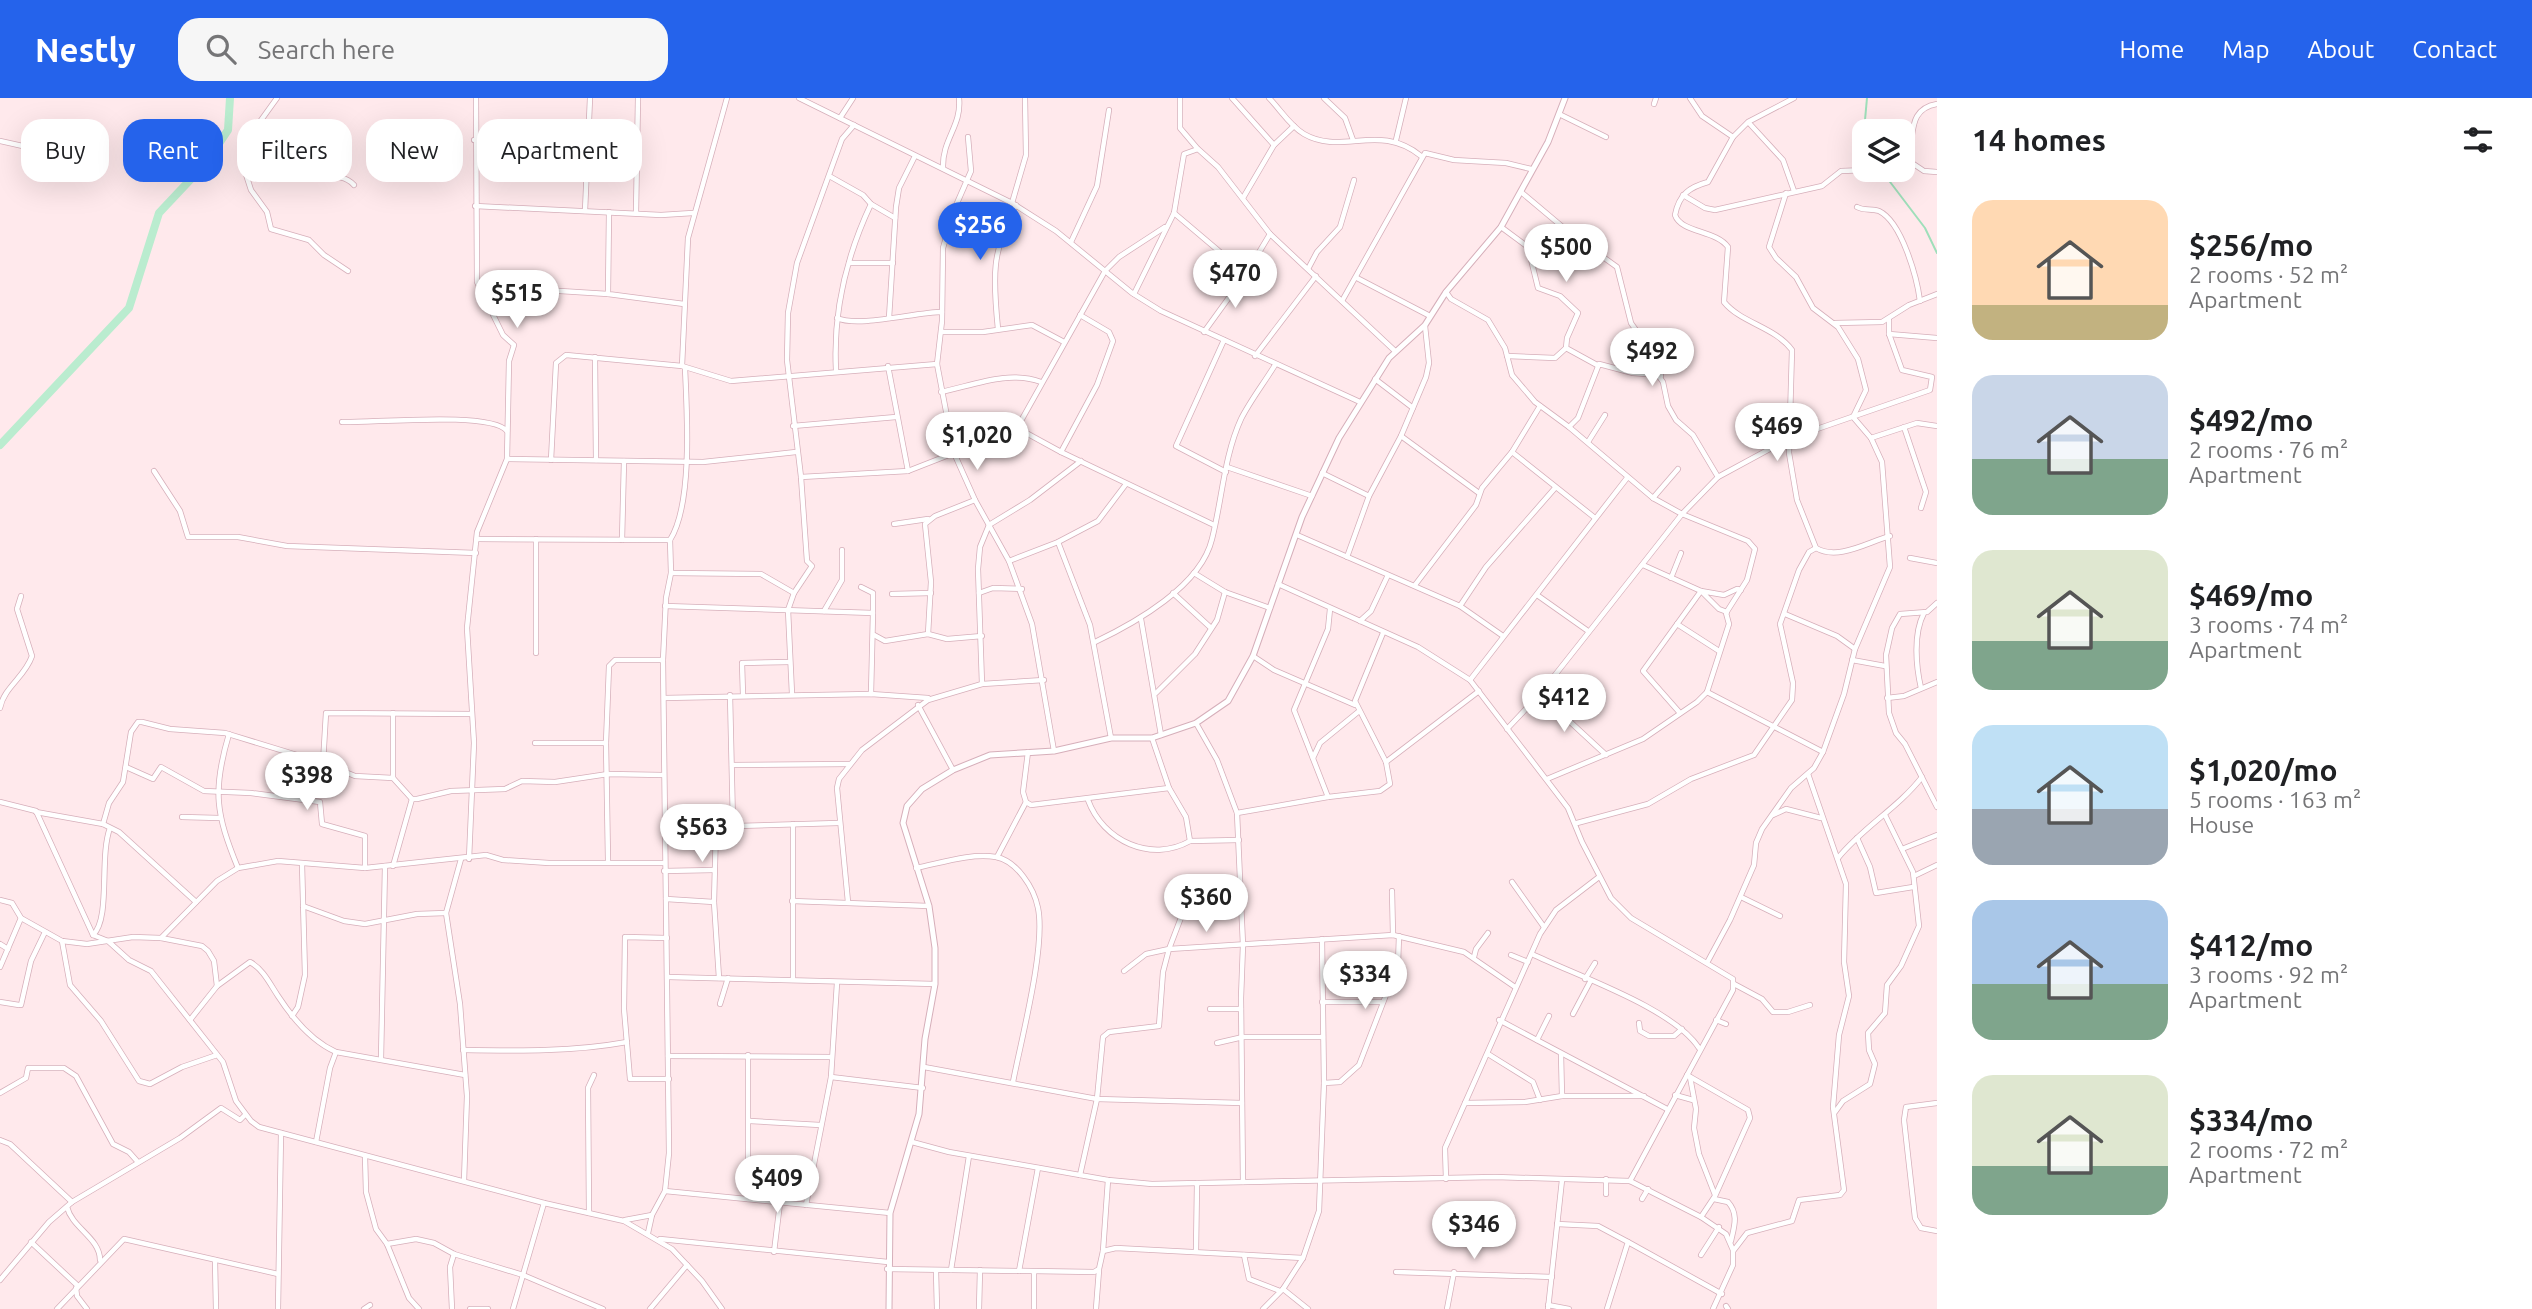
<!DOCTYPE html>
<meta charset="utf-8">
<style>
:root{--surface:#fff;--page:#f6f6f6;--text:#202124;--muted:#757577;--accent:#2563eb}
body{margin:0;font-family:Ubuntu,sans-serif;background:var(--page);color:var(--text);height:100vh;display:flex;flex-direction:column;font-size:26px;white-space:nowrap}
*{box-sizing:border-box;margin:0}
p{font-size:23px;color:var(--muted)}
.icon{flex:none;width:38px;height:38px;fill:none;stroke:currentColor;stroke-width:2;stroke-linecap:round;stroke-linejoin:round}
.map{position:relative;flex:1;overflow:hidden}
.details{display:flex;flex-direction:column;background:var(--surface);width:595px}
.details>*{flex:none}
.hud{position:absolute;left:21px;top:21px;width:665px;height:63px;display:flex;gap:14px}
.buttons{position:absolute;left:1852px;top:21px;display:grid;gap:14px}
.buttons a{display:grid;place-items:center;width:63px;height:63px;border-radius:14px;background:var(--surface);box-shadow:0 7px 28px #0002;font-size:35px}
.price{position:absolute;translate:-50% -60px;padding:0 16px;border-radius:24px;background:#fff;color:#222;font-size:23px;line-height:46px;filter:drop-shadow(0 2px 4px #0008)}
.price::after{content:'';position:absolute;left:50%;top:42px;width:21px;height:16px;margin-left:-10px;background:inherit;clip-path:polygon(0 0,100% 0,50% 100%)}
.price.on{background:var(--accent);color:#fff}
ul{padding:0;list-style:none}
li{display:flex;align-items:center;gap:21px;height:175px;padding:0 35px}
li span{display:grid;place-items:center;flex:none;width:196px;height:140px;border-radius:21px;color:#555}
li>.icon{margin-inline-start:auto}
span .icon{width:84px;height:84px;fill:#fffc;stroke-width:1}
li b{font-size:30px}
h2{display:flex;justify-content:space-between;align-items:center;height:84px;padding:0 35px;font-size:30px}
.tag{padding:0 24px;border-radius:21px;background:var(--surface);box-shadow:0 7px 28px #0002;font-size:24px;line-height:63px}
.tag.on{background:var(--accent);color:#fff}
header{display:flex;align-items:center;gap:42px;box-sizing:border-box;height:98px;padding:0 35px;background:var(--accent);color:#fff}
header strong{font-size:33px}
nav{display:flex;gap:38px;margin-inline-start:auto;font-size:24px}
.search{width:490px;height:63px;background:var(--page);display:flex;align-items:center;gap:18px;box-sizing:border-box;padding:0 24px;border-radius:21px;color:var(--muted);font-size:26px}
main{display:flex;flex:1;min-height:0}
.map>svg:first-child{display:block}
</style>
<header>
<strong>Nestly</strong>
<div class="search"><svg class="icon" aria-label="search" viewBox="0 0 24 24"><circle cx="10" cy="10" r="6"/><path d="M15 15l6 6"/></svg>Search here</div>
<nav><a>Home</a><a>Map</a><a>About</a><a>Contact</a></nav>
</header>
<main>
<div class="map">
<svg width="1937" height="1211" viewBox="0 0 1937 1211">
<rect width="100%" height="100%" fill="#ffe9ec"/>
<g fill="none" stroke-linecap="round" stroke-linejoin="round">
<g stroke="#9fdfba" stroke-width="2">
<path d="M1864,33L1867,0"/>
<path d="M1881,72L1925,130L1937,155"/>
</g>
<path stroke="#baeccf" stroke-width="8" d="M0,347L129,210L159,115L206,65L228,32L230,0"/>
<g stroke="#d6afba" stroke-width="6">
<g id="minor">
<path d="M277,0L259,25L242,64L251,92L267,114L271,131L309,142L324,157L348,173"/>
<path d="M799,0L1012,105L1056,133L1132,195L1161,213L1360,304"/>
<path d="M1180,0V30L1197,50"/>
<path d="M1232,0L1274,47"/>
<path d="M1269,0C1280,11 1290,28 1304,36C1342,58 1379,24 1421,58"/>
<path d="M1324,0L1345,20L1353,42"/>
<path d="M1690,0L1702,18L1733,39"/>
<path d="M1794,0L1748,24L1733,39L1708,84C1690,89 1679,96 1675,117C1681,135 1716,132 1728,149L1724,204C1741,225 1775,229 1792,252L1789,355L1797,402L1816,450"/>
<path d="M1654,6L1656,0"/>
<path d="M1559,16L1606,39"/>
<path d="M840,20L853,0"/>
<path d="M1749,25L1783,62L1794,93"/>
<path d="M968,39L971,73L954,112L943,150L942,223L937,266L954,355L975,402L1009,463L1032,526L1054,653"/>
<path d="M474,42L588,48"/>
<path d="M1396,42L1406,0"/>
<path d="M0,43L36,51"/>
<path d="M249,48C267,59 285,70 305,76C321,80 343,74 354,87"/>
<path d="M1906,61L1924,73L1937,74"/>
<path d="M1902,63C1920,50 1901,12 1937,6"/>
<path d="M943,70C942,41 962,28 959,0"/>
<path d="M831,79L863,97L871,106"/>
<path d="M1521,94L1571,136L1617,169L1631,225L1657,262L1661,278"/>
<path d="M1683,97L1705,110L1715,112L1822,88L1841,73L1867,72"/>
<path d="M1243,100L1274,47L1294,28"/>
<path d="M1012,105L1026,57L1025,0"/>
<path d="M475,108L661,117L693,115"/>
<path d="M1857,109C1864,113 1871,110 1879,113C1902,124 1917,180 1920,203"/>
<path d="M585,113L590,0"/>
<path d="M609,114L608,196L684,206"/>
<path d="M636,115L638,0"/>
<path d="M1174,115L1246,176L1270,136"/>
<path d="M1501,129L1528,149L1538,190L1560,198L1578,215L1567,240L1566,250L1597,267"/>
<path d="M1071,144L1097,88L1109,12"/>
<path d="M849,165H893"/>
<path d="M1308,171L1317,154L1340,129L1354,82"/>
<path d="M1357,180L1430,218"/>
<path d="M479,188L608,196"/>
<path d="M1446,194L1451,201L1488,222L1505,250L1512,277L1535,304L1569,329L1653,400L1682,416L1748,443L1755,451L1747,482L1726,515L1729,526L1707,594L1697,604L1643,641L1547,681"/>
<path d="M1134,196L1174,115L1184,56L1198,51L1218,69L1270,136L1395,253"/>
<path d="M1342,203L1425,55L1454,62L1506,65L1531,71"/>
<path d="M837,220C858,230 916,214 942,214"/>
<path d="M889,220L896,109L899,90L915,58"/>
<path d="M1835,225L1882,224L1909,207L1937,196"/>
<path d="M998,231C993,182 991,152 1016,107"/>
<path d="M942,234H983L1032,227L1064,244"/>
<path d="M1204,234L1246,176"/>
<path d="M1889,236L1937,240"/>
<path d="M1224,242L1176,348L1226,374"/>
<path d="M1255,258L1316,178"/>
<path d="M1507,258L1555,260L1566,250"/>
<path d="M595,259L596,362"/>
<path d="M682,268L688,140L727,0"/>
<path d="M888,268L908,373"/>
<path d="M836,272C833,214 846,159 871,106L895,120"/>
<path d="M1375,281L1413,310"/>
<path d="M941,294C974,287 1009,272 1041,284"/>
<path d="M342,324C372,325 491,313 507,333"/>
<path d="M793,328L896,319"/>
<path d="M1569,329L1578,320L1599,266L1633,275L1658,277L1663,284L1668,308L1676,322L1693,337L1718,379"/>
<path d="M1904,329L1926,394L1921,410"/>
<path d="M1017,330L1105,173L1119,159L1165,129"/>
<path d="M1401,338L1479,395"/>
<path d="M1871,340L1917,325L1937,328"/>
<path d="M953,343L1017,330L1061,354L1214,427"/>
<path d="M1588,344L1605,317"/>
<path d="M1061,354L1097,287L1113,243L1109,234L1080,217"/>
<path d="M1512,354L1595,420"/>
<path d="M507,361L703,364L796,354"/>
<path d="M551,362L556,265L566,257L682,268L731,283L937,266"/>
<path d="M1227,369L1312,398"/>
<path d="M154,373L180,413L188,439H238L287,448L476,455"/>
<path d="M1322,375L1369,398"/>
<path d="M801,379L908,373L954,355"/>
<path d="M1653,400L1678,371"/>
<path d="M894,426L928,421"/>
<path d="M1297,437L1460,508L1503,538"/>
<path d="M477,441L670,442C693,406 687,314 685,270"/>
<path d="M536,441V555"/>
<path d="M622,442L624,363"/>
<path d="M1058,444L1090,527L1111,640"/>
<path d="M1347,459L1369,398L1401,338L1426,279L1429,265L1425,228"/>
<path d="M1910,460L1937,465"/>
<path d="M1009,463L1058,444L1098,423L1126,386"/>
<path d="M1643,467L1701,493L1643,573L1680,615"/>
<path d="M671,475L761,476L794,495"/>
<path d="M1194,475L1225,494L1270,510"/>
<path d="M1671,480L1681,455"/>
<path d="M1278,486L1418,549L1470,582L1568,710L1582,744L1611,800L1631,820L1733,881V892L1630,1083"/>
<path d="M1415,487L1476,407L1482,390L1512,354L1540,308"/>
<path d="M861,489L873,495V515"/>
<path d="M979,495L993,490L1022,491"/>
<path d="M1173,495L1211,530"/>
<path d="M892,496L931,495"/>
<path d="M1537,497L1588,533"/>
<path d="M1937,505L1927,514L1900,516L1892,530L1886,557L1889,615L1896,635L1905,646L1937,709"/>
<path d="M665,508L873,515L871,596"/>
<path d="M1460,508L1486,469L1555,390"/>
<path d="M824,513L842,482V452"/>
<path d="M1727,514L1719,511L1701,493L1724,497L1737,491L1741,492"/>
<path d="M1785,516L1837,538L1855,551"/>
<path d="M1141,521L1161,637"/>
<path d="M1360,523L1371,513L1388,477"/>
<path d="M1677,526L1719,553"/>
<path d="M928,536L931,484L925,426L935,418L975,402"/>
<path d="M874,537L885,543L928,536L947,541L982,538"/>
<path d="M1095,544C1135,525 1201,488 1212,441C1222,402 1224,358 1241,321C1250,303 1264,285 1275,267"/>
<path d="M1253,558L1274,572L1355,607"/>
<path d="M1852,562L1885,568"/>
<path d="M1470,582L1627,380"/>
<path d="M982,586L978,471L980,449L989,427L1030,402L1081,363"/>
<path d="M1921,590C1916,568 1913,536 1924,515"/>
<path d="M1707,594L1823,654"/>
<path d="M1156,595L1195,556L1217,522L1225,494"/>
<path d="M792,596L788,512L794,495L812,468L807,463L801,379L787,262L788,215L797,165L842,41L854,27"/>
<path d="M1540,596L1606,657"/>
<path d="M730,597L733,726"/>
<path d="M743,597L742,565L790,564"/>
<path d="M664,600L871,596L928,600"/>
<path d="M1887,600L1904,598L1937,584"/>
<path d="M918,607L953,672"/>
<path d="M0,610C4,589 25,579 32,558L17,511L21,498"/>
<path d="M393,615V680"/>
<path d="M1196,625L1217,662L1237,715L1243,847L1241,900L1243,1084"/>
<path d="M1507,631L1540,596L1682,416L1718,379L1788,341L1930,292L1932,279L1902,272L1889,236V222"/>
<path d="M229,636C212,693 216,716 238,770"/>
<path d="M1152,640L1169,690L1186,719L1190,743L1239,742"/>
<path d="M535,645H606"/>
<path d="M1028,654L1023,694L1026,704L1031,707L1169,690"/>
<path d="M1313,660L1320,645L1358,614"/>
<path d="M1386,664L1479,593"/>
<path d="M323,665L326,615L471,616"/>
<path d="M732,667L850,666"/>
<path d="M126,669L153,681L161,669L204,693L251,695L320,704L322,726L365,738V770"/>
<path d="M1328,699L1380,693L1390,686L1386,664L1355,603L1383,535"/>
<path d="M1088,702C1103,743 1151,765 1190,743"/>
<path d="M0,704L36,713L93,837L108,843L129,862L151,873L223,964L236,1003L251,1023L259,1029L544,1105L624,1123L672,1151L702,1183L722,1211"/>
<path d="M36,714L103,726L119,734L196,804"/>
<path d="M1237,715L1328,699L1294,612L1328,531L1330,511"/>
<path d="M1773,717L1786,711L1821,720"/>
<path d="M182,719L219,720"/>
<path d="M1577,725L1648,706L1691,681L1754,657L1792,602L1793,585L1780,526L1799,472L1809,454L1816,450C1838,463 1868,444 1890,438"/>
<path d="M103,726L109,705L123,684L131,634L138,624H142L170,631L225,635L323,665L355,678L393,680L412,701H417L451,693L505,691L522,683L555,684L608,676L663,677"/>
<path d="M793,726V881"/>
<path d="M665,730L838,725"/>
<path d="M716,730L714,804L719,880"/>
<path d="M1857,740L1870,769L1876,795L1913,789"/>
<path d="M1902,751L1937,737"/>
<path d="M997,759L1026,704"/>
<path d="M1838,760C1863,729 1898,710 1922,679"/>
<path d="M461,761L446,815L460,906L467,998L464,1083"/>
<path d="M469,761L474,645L467,530L477,434L507,361L509,263L514,247L503,237L477,184L476,0"/>
<path d="M608,762L606,645L609,568L615,562H663"/>
<path d="M393,768L412,701"/>
<path d="M916,770C941,765 970,755 996,759C1017,763 1034,790 1038,810C1046,849 1021,942 1013,984"/>
<path d="M664,773L714,772"/>
<path d="M1914,778L1937,767"/>
<path d="M1512,784L1544,829"/>
<path d="M1392,793L1393,837"/>
<path d="M1741,799L1780,818"/>
<path d="M666,801L714,804"/>
<path d="M0,802L12,805L21,820L62,843L87,846L133,839L161,840L217,783L238,770L278,763L365,770L486,757L503,762L549,765H664"/>
<path d="M792,803L929,808"/>
<path d="M848,804L837,690L839,681L862,652L928,602L982,586L1044,582"/>
<path d="M303,808L344,823L365,826L417,816L446,815"/>
<path d="M93,837C111,820 99,759 110,730"/>
<path d="M161,840L202,848L208,853L214,863L217,888L190,922"/>
<path d="M667,840L625,839L624,911L630,981H669"/>
<path d="M62,843L70,887L101,923L139,983L150,986L182,969L217,957"/>
<path d="M0,846L8,851"/>
<path d="M1532,856C1577,878 1673,910 1699,950"/>
<path d="M1511,857L1528,864"/>
<path d="M1474,859L1476,851L1488,835"/>
<path d="M1708,863L1730,822L1754,767L1756,745L1762,731L1791,690L1814,670L1823,654L1844,596L1855,551L1890,469L1882,364L1871,340L1853,319L1866,292L1858,261L1838,229L1813,210L1796,179L1776,160L1769,149L1786,95"/>
<path d="M0,869L21,820"/>
<path d="M1124,873L1146,856L1169,851L1182,817V793"/>
<path d="M668,879L935,886"/>
<path d="M1585,881L1595,865"/>
<path d="M1734,886L1762,901L1773,914H1788L1810,907"/>
<path d="M217,888L250,864C263,871 270,886 278,898C293,921 311,943 336,954L465,977"/>
<path d="M0,904L19,907"/>
<path d="M1322,904H1381"/>
<path d="M720,906L728,880"/>
<path d="M21,907L31,863L45,834"/>
<path d="M1210,911H1241"/>
<path d="M1573,916L1590,884"/>
<path d="M292,918L298,909L305,877L302,766"/>
<path d="M1499,922L1667,1011"/>
<path d="M1716,922L1726,926"/>
<path d="M1639,925L1640,933L1649,938H1674L1682,931"/>
<path d="M1537,942L1549,918"/>
<path d="M1217,945L1243,939H1323"/>
<path d="M463,952C519,953 572,954 627,944"/>
<path d="M1488,956L1533,984L1540,1002"/>
<path d="M1561,956L1562,998"/>
<path d="M748,957V1101"/>
<path d="M668,958L831,959"/>
<path d="M381,961L385,768"/>
<path d="M924,969L1097,1001L1242,1005"/>
<path d="M1687,977L1748,1012L1750,1020L1715,1098L1701,1119"/>
<path d="M831,979L923,990"/>
<path d="M1690,979L1696,1011L1694,1030L1699,1056L1715,1097"/>
<path d="M1324,985L1340,984L1359,967L1398,866L1399,838"/>
<path d="M0,995L26,980L28,970H64L76,978L113,1046L129,1054L137,1063"/>
<path d="M1675,997L1693,1002"/>
<path d="M1465,1005L1525,1004L1562,998H1644"/>
<path d="M1937,1005L1906,1009L1904,1022L1915,1120L1921,1130L1937,1133"/>
<path d="M1835,1014L1843,1003L1870,986L1875,966L1869,952L1868,935L1885,915L1887,887L1901,868L1919,828L1913,774L1885,717"/>
<path d="M750,1023L820,1027"/>
<path d="M0,1042L10,1046L72,1104"/>
<path d="M316,1044L330,970L336,954"/>
<path d="M912,1044L949,1054L1108,1082L1152,1086L1495,1079L1630,1083L1701,1119L1726,1136L1733,1152V1167L1713,1211"/>
<path d="M365,1058L366,1094L376,1131L387,1146L409,1200L419,1211"/>
<path d="M1080,1077L1097,1001L1103,939L1109,934L1159,928L1163,874L1169,851L1393,837L1464,854L1515,889"/>
<path d="M1446,1081L1445,1050L1540,836L1556,812L1599,779"/>
<path d="M665,1093L890,1115"/>
<path d="M1606,1096V1081"/>
<path d="M1642,1101L1648,1091"/>
<path d="M1714,1101L1728,1104C1739,1116 1734,1129 1731,1143"/>
<path d="M806,1107L831,979L837,885"/>
<path d="M67,1109C72,1130 100,1140 100,1162"/>
<path d="M589,1115L588,990L594,977"/>
<path d="M625,1122L652,1117"/>
<path d="M1557,1126L1598,1128L1628,1144L1607,1211"/>
<path d="M648,1135L652,1117L665,1093L669,1055L663,562L666,500L671,475L670,442"/>
<path d="M660,1141L888,1164"/>
<path d="M31,1144L78,1188"/>
<path d="M1628,1144L1722,1196"/>
<path d="M387,1146L416,1141L434,1145L454,1156L523,1177L603,1211"/>
<path d="M1734,1152L1747,1135L1792,1123L1799,1102L1840,1097L1844,1092L1833,1009L1839,937L1849,898L1844,864L1846,786L1808,676"/>
<path d="M1103,1153L1116,1150L1303,1160"/>
<path d="M1196,1153L1197,1085"/>
<path d="M774,1154L780,1105"/>
<path d="M1244,1157L1249,1181L1280,1193"/>
<path d="M1701,1157L1719,1129"/>
<path d="M215,1162L216,1211"/>
<path d="M887,1171L1094,1174L1099,1171L1103,1153L1108,1082"/>
<path d="M951,1172L969,1058"/>
<path d="M936,1173L937,1211"/>
<path d="M1019,1173L1038,1070"/>
<path d="M1396,1174L1552,1179"/>
<path d="M0,1182L49,1124L72,1104L180,1040L221,1010L240,1022L245,1017"/>
<path d="M76,1190L77,1198L87,1211"/>
<path d="M1283,1191L1308,1211"/>
<path d="M1548,1207L1569,1211"/>
<path d="M1726,1208L1728,1211"/>
<path d="M57,1211L124,1141L278,1176"/>
<path d="M278,1211L281,1035"/>
<path d="M364,1211L370,1207"/>
<path d="M452,1211L450,1169L454,1156"/>
<path d="M470,1211H488"/>
<path d="M513,1211L544,1105"/>
<path d="M650,1211L687,1167"/>
<path d="M979,1211L980,1172"/>
<path d="M1034,1211V1175"/>
<path d="M1096,1211L1099,1172"/>
<path d="M1263,1211L1283,1191L1303,1160L1319,1113L1324,985L1322,841"/>
<path d="M1447,1211L1454,1174"/>
<path d="M1548,1211L1562,1082"/>
</g>
</g>
<g stroke="#d6afba" stroke-width="7">
<path id="tertiary" d="M889,1211L890,1115L919,1016L925,941L935,886V850L929,808L903,725L907,708L922,691L953,672L990,657L1054,653L1111,640H1152L1196,625L1228,603L1253,558L1302,419L1339,340L1389,260L1425,227L1446,194L1501,129L1548,44L1565,0"/>
</g>
<use href="#minor" stroke="#fff" stroke-width="4.5"/>
<use href="#tertiary" stroke="#fff" stroke-width="5"/>
</g>
</svg>
<div class="buttons">
<a><svg class="icon" aria-label="layers" viewBox="0 0 24 24"><path d="M12 4l9 5-9 5-9-5zM3 14l9 5 9-5"/></svg></a>
</div>
<b class="price on" style="left:980px;top:164px">$256</b>
<b class="price" style="left:1566px;top:186px">$500</b>
<b class="price" style="left:1235px;top:212px">$470</b>
<b class="price" style="left:517px;top:232px">$515</b>
<b class="price" style="left:1652px;top:290px">$492</b>
<b class="price" style="left:1777px;top:365px">$469</b>
<b class="price" style="left:977px;top:374px">$1,020</b>
<b class="price" style="left:1564px;top:636px">$412</b>
<b class="price" style="left:307px;top:714px">$398</b>
<b class="price" style="left:702px;top:766px">$563</b>
<b class="price" style="left:1206px;top:836px">$360</b>
<b class="price" style="left:1365px;top:913px">$334</b>
<b class="price" style="left:777px;top:1117px">$409</b>
<b class="price" style="left:1474px;top:1163px">$346</b>
<div class="hud">
<a class="tag">Buy</a>
<a class="tag on">Rent</a>
<a class="tag">Filters</a>
<a class="tag">New</a>
<a class="tag">Apartment</a>
</div>
</div>
<section class="details">
<h2>14 homes<svg class="icon" aria-label="filters" viewBox="0 0 24 24"><path d="M4 7h16M4 17h16"/><circle cx="9" cy="7" r="2"/><circle cx="15" cy="17" r="2"/></svg></h2>
<ul>
<li><span style="background:linear-gradient(#ffd9b3 75%,#c2b280 0)"><svg class="icon" aria-label="home" viewBox="0 0 24 24"><path d="M3 11l9-7 9 7M6 9v11h12V9"/></svg></span><div><b>$256/mo</b><p>2 rooms · 52 m²</p><p>Apartment</p></div></li>
<li><span style="background:linear-gradient(#c9d6e8 60%,#7fa58c 0)"><svg class="icon" aria-label="home" viewBox="0 0 24 24"><path d="M3 11l9-7 9 7M6 9v11h12V9"/></svg></span><div><b>$492/mo</b><p>2 rooms · 76 m²</p><p>Apartment</p></div></li>
<li><span style="background:linear-gradient(#dfe7d0 65%,#7fa58c 0)"><svg class="icon" aria-label="home" viewBox="0 0 24 24"><path d="M3 11l9-7 9 7M6 9v11h12V9"/></svg></span><div><b>$469/mo</b><p>3 rooms · 74 m²</p><p>Apartment</p></div></li>
<li><span style="background:linear-gradient(#bfe0f5 60%,#9aa5b1 0)"><svg class="icon" aria-label="home" viewBox="0 0 24 24"><path d="M3 11l9-7 9 7M6 9v11h12V9"/></svg></span><div><b>$1,020/mo</b><p>5 rooms · 163 m²</p><p>House</p></div></li>
<li><span style="background:linear-gradient(#a9c7e8 60%,#7fa58c 0)"><svg class="icon" aria-label="home" viewBox="0 0 24 24"><path d="M3 11l9-7 9 7M6 9v11h12V9"/></svg></span><div><b>$412/mo</b><p>3 rooms · 92 m²</p><p>Apartment</p></div></li>
<li><span style="background:linear-gradient(#dfe7d0 65%,#7fa58c 0)"><svg class="icon" aria-label="home" viewBox="0 0 24 24"><path d="M3 11l9-7 9 7M6 9v11h12V9"/></svg></span><div><b>$334/mo</b><p>2 rooms · 72 m²</p><p>Apartment</p></div></li>
</ul>
</section>
</main>
